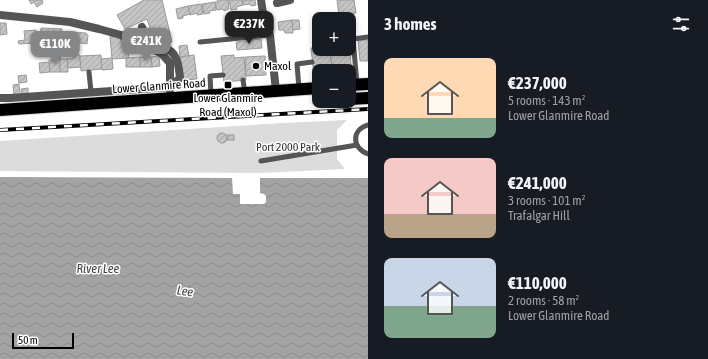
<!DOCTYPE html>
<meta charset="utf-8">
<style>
:root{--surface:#171b24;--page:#20242c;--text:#f1f3f6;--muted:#9ea1a6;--accent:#858687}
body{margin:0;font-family:"Asap Condensed",sans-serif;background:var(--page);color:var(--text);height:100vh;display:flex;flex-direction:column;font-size:15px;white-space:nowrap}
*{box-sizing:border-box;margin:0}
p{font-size:13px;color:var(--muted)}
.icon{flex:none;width:22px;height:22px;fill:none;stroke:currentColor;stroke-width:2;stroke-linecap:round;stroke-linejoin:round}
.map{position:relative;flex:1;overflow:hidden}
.drawer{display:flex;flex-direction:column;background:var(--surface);width:340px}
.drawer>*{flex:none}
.fabs{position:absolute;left:312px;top:12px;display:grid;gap:8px}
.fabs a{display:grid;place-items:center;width:44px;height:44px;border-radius:8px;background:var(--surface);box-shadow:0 2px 6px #0003;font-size:20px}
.scale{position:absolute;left:12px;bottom:10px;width:62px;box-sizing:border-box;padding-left:4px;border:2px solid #000;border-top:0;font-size:11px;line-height:14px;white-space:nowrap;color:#000;-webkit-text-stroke:3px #fff;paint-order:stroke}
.price{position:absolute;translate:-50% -34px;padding:0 9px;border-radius:8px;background:var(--accent);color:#fff;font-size:13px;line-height:26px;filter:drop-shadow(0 1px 2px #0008)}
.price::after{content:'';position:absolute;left:50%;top:24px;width:12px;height:9px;margin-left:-6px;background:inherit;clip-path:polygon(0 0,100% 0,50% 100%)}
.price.active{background:#222;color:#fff}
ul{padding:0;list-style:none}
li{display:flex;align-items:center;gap:12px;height:100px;padding:0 16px}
li span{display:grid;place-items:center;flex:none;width:112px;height:80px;border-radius:8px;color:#555}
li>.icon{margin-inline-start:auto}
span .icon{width:48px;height:48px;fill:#fffc;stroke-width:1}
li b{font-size:17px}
h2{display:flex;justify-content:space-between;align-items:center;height:48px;padding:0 16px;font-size:17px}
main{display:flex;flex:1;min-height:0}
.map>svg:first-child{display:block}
</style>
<main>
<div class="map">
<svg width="368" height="359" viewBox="0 0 368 359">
<defs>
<pattern id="water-waves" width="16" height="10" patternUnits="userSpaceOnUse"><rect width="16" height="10" fill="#a3a3a3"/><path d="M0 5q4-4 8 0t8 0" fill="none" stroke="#8b8b8b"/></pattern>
<pattern id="building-hatch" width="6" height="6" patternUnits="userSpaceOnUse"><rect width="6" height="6" fill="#c4c4c4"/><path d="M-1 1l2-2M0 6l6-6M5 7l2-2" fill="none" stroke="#a7a7a7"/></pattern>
</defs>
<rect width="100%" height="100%" fill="#fff"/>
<path fill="#dcdcdc" d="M347,120L337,130V159L345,169L261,173L0,171V141L283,123Z"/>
<path fill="url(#water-waves)" d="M0,177L232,178L233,194H240V204H264L266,202V196L264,194L260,193V178H368V359H0Z"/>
<g fill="url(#building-hatch)" stroke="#999">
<path d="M29,0H42L43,3L37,7L34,2L31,4Z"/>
<path d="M144,0H162L172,42L156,45L147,19L125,29L117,15Z"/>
<path d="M217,0H228L229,9L224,11L223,9L217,10L215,2H218Z"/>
<path d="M229,0H242L243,5L236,7L237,9L231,10Z"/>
<path d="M242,0H255L256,5L251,6L250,4L243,5Z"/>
<path d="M337,0H354L356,13L339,15Z"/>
<path d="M215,2L216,10L209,11L210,13L204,14L202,4Z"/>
<path d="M201,4L203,14L197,15V13L190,15L188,6Z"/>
<path d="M188,6L190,14L183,16V18L178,19L176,9Z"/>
<path d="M292,20L293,33H285L284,30H279L278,22Z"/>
<path d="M292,20H299L300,29L293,30Z"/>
<path d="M0,23H6L7,34L0,35Z"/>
<path d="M41,28L62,29L61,42L40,40Z"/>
<path d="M36,30L37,43L19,44L18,41L25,40L24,31Z"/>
<path d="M72,32L86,33V34L88,35L87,44L70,41Z"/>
<path d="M110,36L120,38L121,42H126L129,58L112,59Z"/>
<path d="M261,39L262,48L237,50L236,42Z"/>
<path d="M358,40H368V61H360Z"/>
<path d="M187,45L189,56L180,57L179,46Z"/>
<path d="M319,47V49H324V51H330L332,67L325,68L326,71H319V75H314L311,48Z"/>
<path d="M350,51L351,65L332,66L330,52Z"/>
<path d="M74,54H79L81,67L68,68L67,59L74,58Z"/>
<path d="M101,55L102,69L81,71L80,56Z"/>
<path d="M194,55L197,79L184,80L180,57Z"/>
<path d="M234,55V58L244,57L246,80L224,82L221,56Z"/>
<path d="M60,56V72H50L49,60H53V57Z"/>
<path d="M159,56L160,66L152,67L151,57Z"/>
<path d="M265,56L266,75L246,76L245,57Z"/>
<path d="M140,57H151L152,67H140Z"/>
<path d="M140,57V67H126V58Z"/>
<path d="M112,58L113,69L102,70L101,59Z"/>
<path d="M60,59H67L68,72H60Z"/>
<path d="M49,62L50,72L40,73L39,63Z"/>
<path d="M26,75L27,82L19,83L18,76Z"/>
<path d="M19,84L20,94L14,95L13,85Z"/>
<path d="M28,88V95H22L21,89Z"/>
<circle cx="222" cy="138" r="5"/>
<rect x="227" y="135" width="7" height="5"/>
</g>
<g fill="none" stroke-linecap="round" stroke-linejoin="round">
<g stroke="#dbdbdb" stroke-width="14">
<g id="highway">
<path d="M349,85L368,84"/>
<path d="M349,99L368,98"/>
<path d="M0,110L319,88"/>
</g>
</g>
<g stroke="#555" stroke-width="5">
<path d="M200,42L270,35"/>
<path d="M325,68L333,71"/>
<path d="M89,72L91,92"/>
<path d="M243,80L245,93"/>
<path d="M357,84L353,39L368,37"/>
<path d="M299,89L297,64L312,62"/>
<path d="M211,95L210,76L223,75"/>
<path d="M368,125C351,130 352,148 368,154"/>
<path d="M261,161L357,145"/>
</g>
<g stroke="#555" stroke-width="8">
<path d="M261,0L264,19L270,35L276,91"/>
<path d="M277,3L290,0"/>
<path d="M0,15L70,22L99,29L121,35L161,53L170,63V90"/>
<path d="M0,98H10L170,87L180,78C179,69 178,55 169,50C165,47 158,49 154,46C148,41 145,34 142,27"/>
</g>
<use href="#highway" stroke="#000" stroke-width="12"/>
<g stroke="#000" stroke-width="4">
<path id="rail" d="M0,130L368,109"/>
</g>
<use href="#rail" stroke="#fff" stroke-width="2.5" stroke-dasharray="8" stroke-linecap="butt"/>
</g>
<g fill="#000" stroke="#fff" stroke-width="1.5">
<circle cx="256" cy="66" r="4"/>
<rect x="224" y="81" width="8" height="8" rx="2"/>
</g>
<g text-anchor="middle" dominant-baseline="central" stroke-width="3" stroke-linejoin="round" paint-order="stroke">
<g font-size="12" fill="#000" stroke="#fff" text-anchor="start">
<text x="264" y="66">Maxol</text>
<text x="228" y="98" text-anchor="middle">Lower Glanmire<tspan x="228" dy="14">Road (Maxol)</tspan></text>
</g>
<g font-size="12" fill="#000" stroke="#fff">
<text transform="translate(159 86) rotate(-4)">Lower Glanmire Road</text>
</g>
<g font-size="12" fill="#333" stroke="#fff">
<text x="288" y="147">Port 2000 Park</text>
</g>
<g font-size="13" font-style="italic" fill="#444" stroke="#fff">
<text x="98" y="268">River Lee</text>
<text transform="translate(185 291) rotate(8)">Lee</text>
</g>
</g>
</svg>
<div class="fabs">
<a>+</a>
<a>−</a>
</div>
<div class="scale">50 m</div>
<b class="price active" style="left:249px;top:45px">€237K</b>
<b class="price" style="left:146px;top:62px">€241K</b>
<b class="price" style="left:55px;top:65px">€110K</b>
</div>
<section class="drawer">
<h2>3 homes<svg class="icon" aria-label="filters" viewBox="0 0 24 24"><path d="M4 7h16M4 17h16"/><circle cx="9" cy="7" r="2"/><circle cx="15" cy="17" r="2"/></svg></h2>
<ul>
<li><span style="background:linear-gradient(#ffd9b3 75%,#7fa58c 0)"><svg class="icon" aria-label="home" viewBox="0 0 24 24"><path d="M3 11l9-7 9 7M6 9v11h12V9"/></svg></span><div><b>€237,000</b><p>5 rooms · 143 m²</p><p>Lower Glanmire Road</p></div></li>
<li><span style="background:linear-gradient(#f6c9c9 70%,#b9a48a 0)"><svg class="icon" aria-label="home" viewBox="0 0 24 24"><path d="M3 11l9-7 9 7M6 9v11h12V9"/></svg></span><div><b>€241,000</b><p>3 rooms · 101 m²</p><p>Trafalgar Hill</p></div></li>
<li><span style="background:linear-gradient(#c9d6e8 60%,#7fa58c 0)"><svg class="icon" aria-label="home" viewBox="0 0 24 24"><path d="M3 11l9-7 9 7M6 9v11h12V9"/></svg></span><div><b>€110,000</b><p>2 rooms · 58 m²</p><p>Lower Glanmire Road</p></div></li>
</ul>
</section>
</main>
